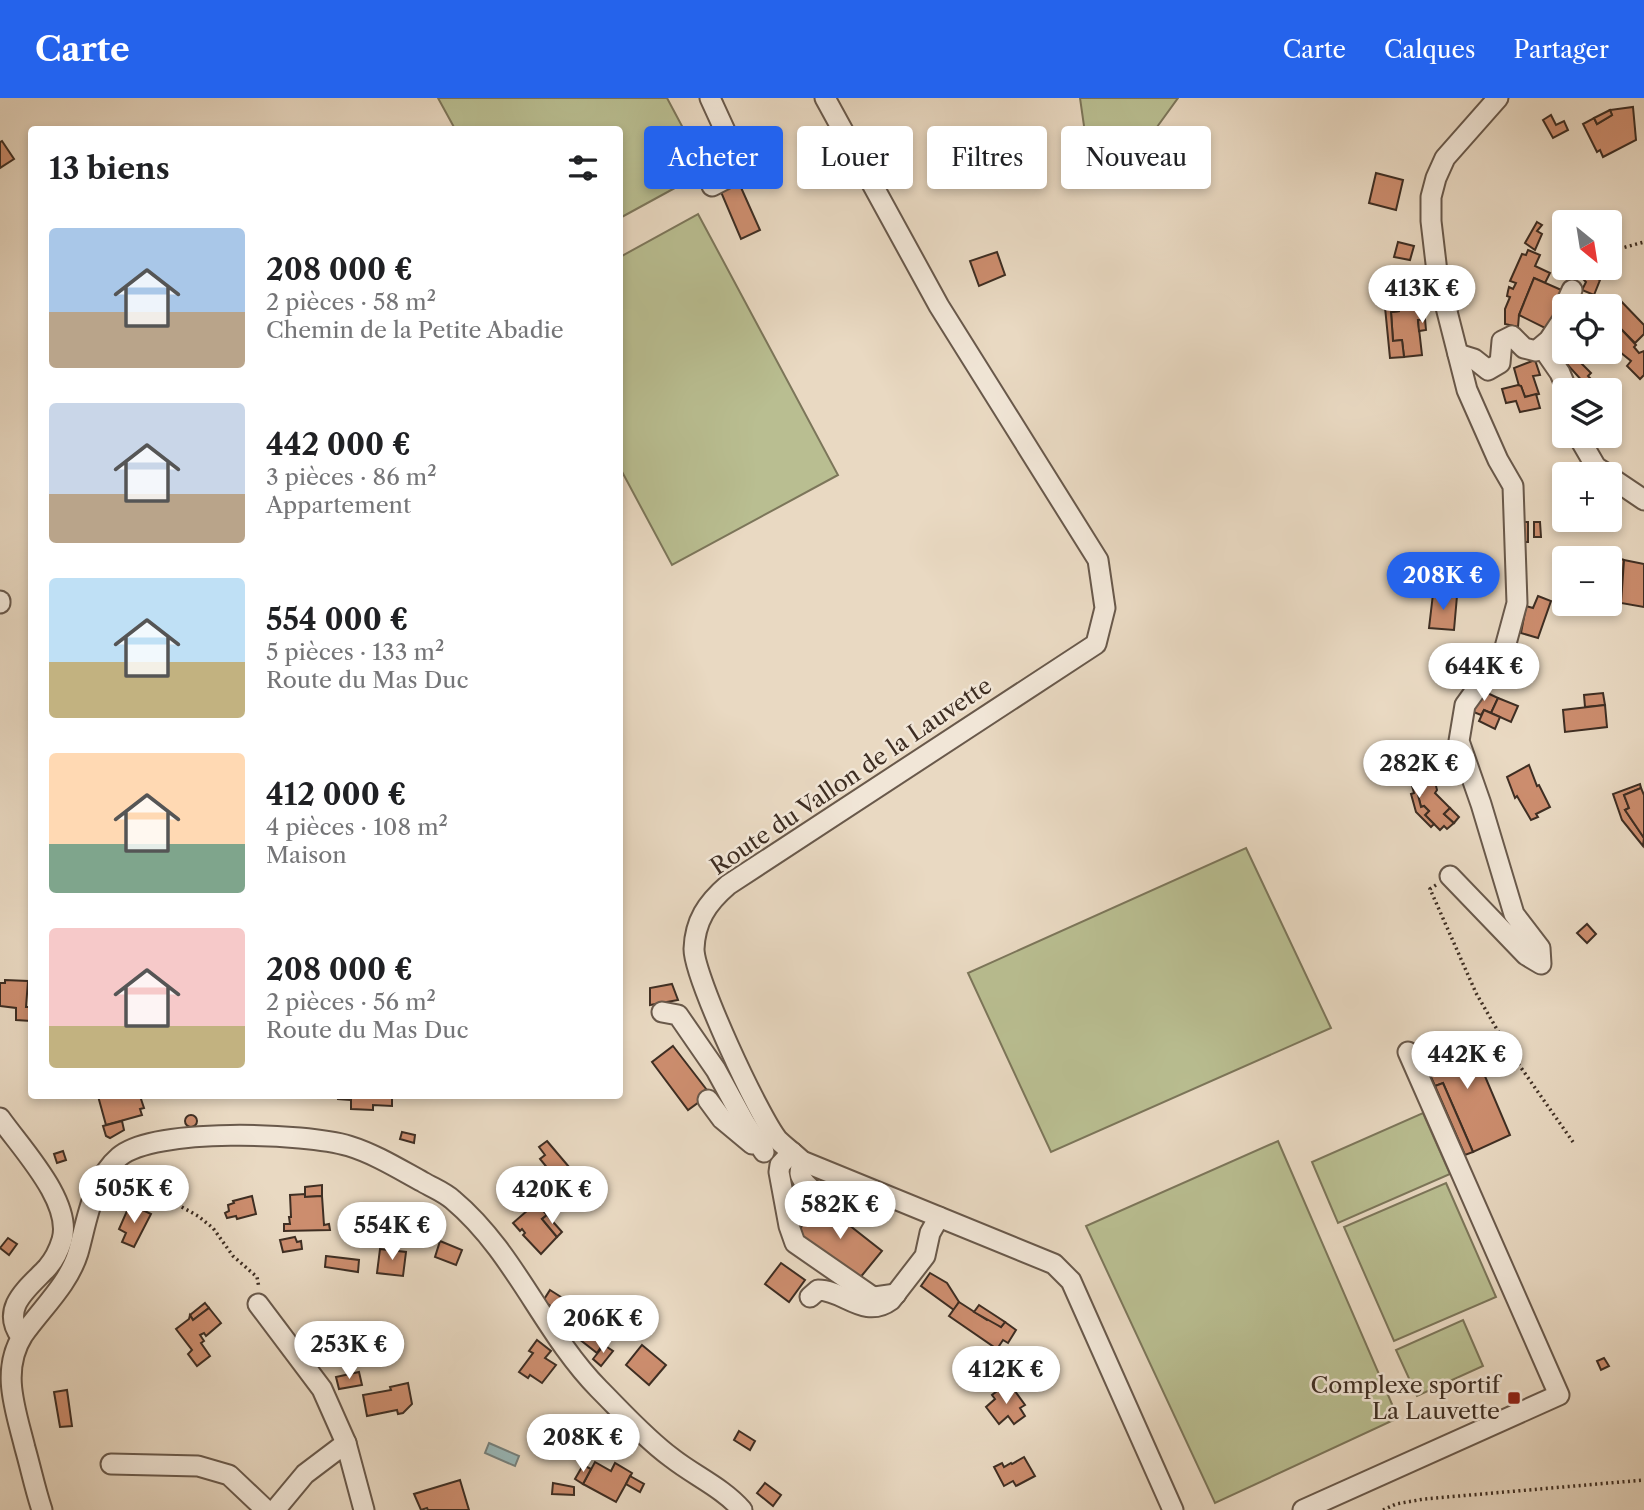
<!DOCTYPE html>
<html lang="fr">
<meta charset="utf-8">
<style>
:root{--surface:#fff;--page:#f6f6f6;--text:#202124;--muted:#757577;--accent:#2563eb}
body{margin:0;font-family:"Libre Caslon Text",serif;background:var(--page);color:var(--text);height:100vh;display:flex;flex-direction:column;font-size:26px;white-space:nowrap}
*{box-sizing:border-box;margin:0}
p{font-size:23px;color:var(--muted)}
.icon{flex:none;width:38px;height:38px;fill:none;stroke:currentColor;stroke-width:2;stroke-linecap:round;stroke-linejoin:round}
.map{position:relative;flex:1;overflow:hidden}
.details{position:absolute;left:28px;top:28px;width:595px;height:973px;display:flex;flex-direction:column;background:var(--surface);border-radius:7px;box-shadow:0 4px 10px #0003}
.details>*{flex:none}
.hud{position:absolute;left:644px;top:28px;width:665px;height:63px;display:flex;gap:14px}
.needle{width:46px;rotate:150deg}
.buttons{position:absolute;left:1552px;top:112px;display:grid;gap:14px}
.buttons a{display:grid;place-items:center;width:70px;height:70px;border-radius:7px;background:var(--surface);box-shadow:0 4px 10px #0003;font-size:35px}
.price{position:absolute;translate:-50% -60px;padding:0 16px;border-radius:24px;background:#fff;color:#222;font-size:23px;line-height:46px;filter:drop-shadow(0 2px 4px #0008)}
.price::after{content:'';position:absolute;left:50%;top:42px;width:21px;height:16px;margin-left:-10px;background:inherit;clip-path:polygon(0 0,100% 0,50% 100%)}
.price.active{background:var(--accent);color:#fff}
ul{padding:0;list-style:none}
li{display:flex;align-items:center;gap:21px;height:175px;padding:0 21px}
li span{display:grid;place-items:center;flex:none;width:196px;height:140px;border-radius:7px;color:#555}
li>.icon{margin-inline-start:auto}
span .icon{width:84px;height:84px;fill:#fffc;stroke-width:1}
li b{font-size:30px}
h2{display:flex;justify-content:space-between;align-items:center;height:84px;padding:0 21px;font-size:30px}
.pill{padding:0 24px;border-radius:7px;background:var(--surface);box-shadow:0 4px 10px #0003;font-size:24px;line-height:63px}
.pill.active{background:var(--accent);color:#fff}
header{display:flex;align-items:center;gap:42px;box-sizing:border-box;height:98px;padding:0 35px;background:var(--accent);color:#fff}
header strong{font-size:33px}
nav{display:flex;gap:38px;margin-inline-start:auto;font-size:24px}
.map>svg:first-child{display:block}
</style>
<header>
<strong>Carte</strong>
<nav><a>Carte</a><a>Calques</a><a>Partager</a></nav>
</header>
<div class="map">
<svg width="1644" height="1412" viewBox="0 0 1644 1412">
<rect width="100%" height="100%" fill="#e9d9c2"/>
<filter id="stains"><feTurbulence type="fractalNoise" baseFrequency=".00286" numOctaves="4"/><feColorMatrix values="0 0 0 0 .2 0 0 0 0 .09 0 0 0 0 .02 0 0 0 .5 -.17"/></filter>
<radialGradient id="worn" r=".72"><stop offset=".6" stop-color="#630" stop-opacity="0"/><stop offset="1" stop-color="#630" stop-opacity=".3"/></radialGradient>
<g fill="#b9be91" stroke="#7c765a" stroke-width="2">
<path d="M438,0H667L706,73L620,120V32L455,31Z"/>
<path d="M1080,0H1178L1157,29L1133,70L1116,76L1098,73L1088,56Z"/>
<path d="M698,116L838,377L672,467L620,370V159Z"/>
<path d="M1246,750L1331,930L1051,1054L968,875Z"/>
<path d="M1423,1015L1450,1076L1338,1125L1312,1064Z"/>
<path d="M1278,1043L1398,1320L1215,1405L1086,1128Z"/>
<path d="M1446,1085L1496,1199L1394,1243L1344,1129Z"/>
<path d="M1463,1222L1483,1268L1417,1298L1396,1252Z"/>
</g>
<path fill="#99b9ba" stroke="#75817e" stroke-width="2" d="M489,1345L519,1358L515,1368L485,1355Z"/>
<g fill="#cc8d6e" stroke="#3e2e23" stroke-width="2">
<path d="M1633,9L1636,42L1603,59L1600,52L1597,54L1583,26L1594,20L1597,26L1612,17L1610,12Z"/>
<path d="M1610,12L1612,17L1597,26L1594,20Z"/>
<path d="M1551,17L1556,27L1564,23L1568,32L1553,40L1543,22Z"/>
<path d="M2,43L14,61L0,70V44Z"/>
<path d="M1376,75L1403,82L1396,112L1369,105Z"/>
<path d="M739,85L760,132L741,141L721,94Z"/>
<path d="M1537,124L1542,127L1537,133L1542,136L1535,152L1525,145Z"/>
<path d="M1398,144L1414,148L1410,162L1394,159Z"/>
<path d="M1528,152L1540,157L1535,168L1550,175L1545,185L1534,180L1519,217L1518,229L1505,226V211L1510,199L1507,198L1508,193L1509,189L1513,191L1516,185L1510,183L1522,156L1526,157Z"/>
<path d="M997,154L1005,177L979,188L970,163Z"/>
<path d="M1587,176L1600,182L1594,197L1582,192L1586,184L1583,181Z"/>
<path d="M1534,180L1566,194L1547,231L1519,217Z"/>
<path d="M1423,195L1425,221L1418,222L1422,257L1404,259L1402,242L1393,243L1391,214L1399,213L1398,198Z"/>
<path d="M1398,198L1399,213L1391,214L1393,243L1402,242L1404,259L1390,260L1384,199Z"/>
<path d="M1618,200L1644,227V236L1635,245L1610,220V208Z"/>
<path d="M1425,221L1426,232L1419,233L1418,222Z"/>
<path d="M1621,231L1636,247L1634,249L1639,255L1644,253V277L1640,281L1627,268L1631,263L1610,246V242Z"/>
<path d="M1566,254L1572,257L1575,254H1584L1588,257L1580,264L1591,275L1588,278L1590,280L1585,286L1565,264L1562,267L1558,262Z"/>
<path d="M1535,262L1540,277L1533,278L1539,296L1525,299L1521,288H1519L1514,270Z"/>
<path d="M1518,287L1521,288L1525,299L1536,296L1540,310L1520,314L1516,303L1506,305L1502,291Z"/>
<rect x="1524" y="424" width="4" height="20"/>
<path d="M1534,424H1540L1541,439H1534Z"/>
<path d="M1621,461L1624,462L1621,505L1610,503L1615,477H1618Z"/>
<path d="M1624,462L1644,466V509L1621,505Z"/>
<path d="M1433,496L1457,498L1454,532L1429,530Z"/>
<path d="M1538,498L1551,503L1538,540L1521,535L1526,508L1533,510Z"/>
<path d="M1519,567L1532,572L1530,582L1518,579Z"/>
<path d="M1481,592L1498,600L1491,615L1484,612L1481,617L1471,613Z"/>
<path d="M1603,595L1605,607L1585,609L1584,597Z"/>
<path d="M1498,600L1518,608L1511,624L1491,615Z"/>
<path d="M1605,607L1607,629L1565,634L1563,612Z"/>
<path d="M1484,612L1500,619L1495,631L1479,623Z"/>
<path d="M1529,667L1537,688L1539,687L1550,709L1536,716L1538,719L1531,722L1517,698L1515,700L1507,679Z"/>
<path d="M1432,671L1437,692L1435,695L1450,710L1444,716L1454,725L1447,731L1444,728L1440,732L1425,717L1429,713L1424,708L1421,709L1418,697L1421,696L1416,675Z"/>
<path d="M1416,675L1421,696L1418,697L1421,709L1424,708L1429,713L1425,717L1434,726L1431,729L1416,714L1411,696L1414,695L1409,677Z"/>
<path d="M1640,686L1641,690L1624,697L1629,710L1625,712L1644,740L1643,748L1622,722L1613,696Z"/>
<path d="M1641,690L1644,697V740L1625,712L1629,710L1624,697Z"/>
<path d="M1450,710L1459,719L1454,725L1444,716Z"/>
<path d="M1587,826L1596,836L1587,845L1577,835Z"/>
<path d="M5,882L28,883L26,909H32L31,923L16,922V910L0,908V885H5Z"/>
<path d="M672,886L678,902L650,907V890Z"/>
<path d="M1467,936L1510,1037L1473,1054L1443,985L1435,988L1421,957Z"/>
<path d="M673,948L710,996L688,1012L652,964Z"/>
<path d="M1443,985L1473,1054L1465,1057L1435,988Z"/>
<path d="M98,998H140L144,1010L140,1011L142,1017L106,1027Z"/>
<path d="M338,998H392V1008L373,1007V1012L351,1011V1002L338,1001Z"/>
<circle cx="191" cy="1023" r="6"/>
<path d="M122,1023L124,1032L110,1040L106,1038L103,1028Z"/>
<path d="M402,1034L415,1037L414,1045L400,1041Z"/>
<path d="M547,1043L569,1069L550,1085L544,1077L549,1072L540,1061L545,1057L539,1049Z"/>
<path d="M63,1053L66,1062L57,1065L54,1056Z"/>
<path d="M322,1087V1098L305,1099V1089Z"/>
<path d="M305,1096V1099L322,1098L324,1127L329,1126L330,1132L284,1133V1126H290L289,1119H291L290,1097Z"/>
<path d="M252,1098L256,1116L237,1121L236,1118L227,1120L225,1115L229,1113L228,1107L234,1105L233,1103Z"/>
<path d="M536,1105L547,1117L542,1121L557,1139L541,1156L523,1137L525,1135L522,1131L520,1133L513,1125Z"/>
<path d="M821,1105L882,1153L859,1181L797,1134Z"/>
<path d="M130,1106L151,1116L134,1149L122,1144L126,1135L119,1131Z"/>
<path d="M547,1117L562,1134L557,1139L542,1121Z"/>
<path d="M295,1139L297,1144L301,1143L302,1151L283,1154L280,1142Z"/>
<path d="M8,1140L17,1146L9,1157L0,1150Z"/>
<path d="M440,1143L462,1152L456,1167L435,1159Z"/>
<path d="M380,1151L406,1154L403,1178L377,1175Z"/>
<path d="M326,1158L359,1162L358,1174L325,1169Z"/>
<path d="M781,1165L805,1182L789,1204L765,1186Z"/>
<path d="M930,1175L947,1185L959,1204L954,1212L921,1188Z"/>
<path d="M550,1192L572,1206L565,1217L543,1203Z"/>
<path d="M959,1204L987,1222L989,1220L1001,1229L1005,1224L1016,1232L1008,1245L1003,1242L997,1251L949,1218Z"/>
<path d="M205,1205L209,1210L193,1222L190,1217Z"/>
<path d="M979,1207L1005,1224L1001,1229L974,1214Z"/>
<path d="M209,1210L221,1225L206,1238L204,1235L200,1237L204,1243L201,1245L210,1258L197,1268L188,1256L192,1252L176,1231L189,1221L190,1217L193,1222Z"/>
<path d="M639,1211L647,1217L642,1228L633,1221Z"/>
<path d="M587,1219L592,1222L594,1220L605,1229L603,1231L609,1237L597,1255L574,1237L577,1233L576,1227L581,1228Z"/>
<path d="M537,1242L551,1253L545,1260L556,1267L542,1285L530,1277L528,1280L519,1274L533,1255L529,1253Z"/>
<path d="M604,1247L613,1253L601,1268L593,1261Z"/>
<path d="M642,1247L666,1267L649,1287L626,1267Z"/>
<path d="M1604,1260L1609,1268L1601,1272L1597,1263Z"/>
<path d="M359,1274L362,1287L339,1291L336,1279Z"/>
<path d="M408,1285L412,1306L403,1315L398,1316L397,1312L367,1318L363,1297L391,1292L390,1289Z"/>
<path d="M1012,1289L1025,1307L1020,1310L1025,1318L1014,1326L1008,1318L999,1326L986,1309L995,1301L992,1297L1001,1290L1005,1295Z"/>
<path d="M67,1292L72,1328L60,1329L54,1294Z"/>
<path d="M739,1333L755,1343L750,1352L734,1342Z"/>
<path d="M1024,1359L1035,1378L1016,1388L1013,1383L1004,1388L994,1369L1002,1365L1004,1369L1011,1365L1012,1366Z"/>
<path d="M595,1364L611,1373L615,1365L632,1375L616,1404L583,1386Z"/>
<path d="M583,1367L591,1371L583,1386L575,1381Z"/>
<path d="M630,1378L644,1386L640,1394L626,1386Z"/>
<path d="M460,1382L469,1412H428L427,1410L421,1412L414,1396Z"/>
<path d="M553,1385L574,1389V1397L552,1396Z"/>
<path d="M765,1385L781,1397L773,1408L757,1395Z"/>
</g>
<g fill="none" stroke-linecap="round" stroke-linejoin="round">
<g stroke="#69594b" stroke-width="23">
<g id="minor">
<path d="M710,0L743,72L712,88"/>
<path d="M825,0L939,208L1098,462L1105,510L1096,546L728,787C707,805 695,823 694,851C694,879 759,1019 778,1042C785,1049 795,1056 802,1063L1054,1166L1071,1183L1173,1412"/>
<path d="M1542,249L1560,275L1567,292"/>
<path d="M1458,256L1474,261L1488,272L1500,265L1502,243L1512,238L1524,250L1536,253L1549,242L1563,221L1564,210L1572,192"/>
<path d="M1578,338L1596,369L1607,376"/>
<path d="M1610,379L1644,402"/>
<path d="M0,503V505"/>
<path d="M1450,778L1526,857L1541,866L1540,850L1514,816L1481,706L1459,643L1465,607L1504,553L1517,505L1513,388L1498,362L1467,292L1437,174L1431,123V99L1436,80L1445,60L1498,0"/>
<path d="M662,914L678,917L716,972L745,1025L764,1054"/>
<path d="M708,1002L722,1021L752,1046"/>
<path d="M0,1020C21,1050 73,1104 62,1142C59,1152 54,1162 47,1170C27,1191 0,1210 21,1239"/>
<path d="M792,1054L780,1067L779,1074L789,1128L795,1145L870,1197L875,1199L896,1196"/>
<path d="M802,1063C802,1067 800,1071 800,1075C802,1091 841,1110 854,1117"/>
<path d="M810,1199L818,1192C844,1192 864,1222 891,1202L925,1158L930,1135L939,1119"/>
<path d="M258,1206L322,1291L346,1345"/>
<path d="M111,1366L198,1368L229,1377L266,1412"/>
<path d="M42,1412C35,1391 31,1371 25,1350C16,1313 0,1273 23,1237C42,1210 68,1187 78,1155C87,1123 92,1082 119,1059C153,1029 306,1035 349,1048C375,1056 399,1071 423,1084C433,1090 444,1094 453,1102C515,1154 543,1234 599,1291C622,1314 646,1341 672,1360C695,1378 723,1390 742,1412"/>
<path d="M275,1412L305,1376L346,1345L364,1412"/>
<path d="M1303,1412L1559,1297L1408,954"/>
</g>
</g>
<g stroke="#3e2e23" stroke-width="3.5" stroke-dasharray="2 3.5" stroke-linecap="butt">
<path d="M1610,157L1622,150L1644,144"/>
<path d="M1577,177L1586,170"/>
<path d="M1436,787L1430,791L1476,895L1510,954L1573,1044"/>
<path d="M124,1077L198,1118L213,1130L233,1158L257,1179L259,1190"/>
<path d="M1383,1412L1396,1406L1424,1401L1644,1382"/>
</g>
<use href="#minor" stroke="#f1e6d7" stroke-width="19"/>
</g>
<rect fill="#8f2418" stroke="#f1e6d7" stroke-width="2.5" x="1507" y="1293" width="14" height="14" rx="3.5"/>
<g text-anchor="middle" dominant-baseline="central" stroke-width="5" stroke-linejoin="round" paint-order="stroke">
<g font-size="23" fill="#3e2e23" stroke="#f1e6d7">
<text transform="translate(851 678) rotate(-34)">Route du Vallon de la Lauvette</text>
</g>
<g font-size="23" fill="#3e2e23" stroke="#f1e6d7" text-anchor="end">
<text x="1500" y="1287">Complexe sportif<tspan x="1500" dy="26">La Lauvette</tspan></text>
</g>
</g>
<rect width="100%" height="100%" filter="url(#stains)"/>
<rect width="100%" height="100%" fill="url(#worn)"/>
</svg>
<div class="buttons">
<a><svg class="needle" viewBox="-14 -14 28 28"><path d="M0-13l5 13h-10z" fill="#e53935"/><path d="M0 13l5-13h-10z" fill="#757577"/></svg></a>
<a><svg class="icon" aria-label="locate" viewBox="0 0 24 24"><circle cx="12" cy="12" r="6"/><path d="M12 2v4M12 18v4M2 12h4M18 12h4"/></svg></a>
<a><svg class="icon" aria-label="layers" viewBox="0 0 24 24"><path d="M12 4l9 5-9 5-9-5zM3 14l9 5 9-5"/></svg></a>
<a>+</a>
<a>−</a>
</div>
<b class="price" style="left:1422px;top:227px">413K €</b>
<b class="price active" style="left:1443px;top:514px">208K €</b>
<b class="price" style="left:1484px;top:605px">644K €</b>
<b class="price" style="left:1419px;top:702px">282K €</b>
<b class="price" style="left:1467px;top:993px">442K €</b>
<b class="price" style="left:134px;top:1127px">505K €</b>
<b class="price" style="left:552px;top:1128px">420K €</b>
<b class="price" style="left:840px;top:1143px">582K €</b>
<b class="price" style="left:392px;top:1164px">554K €</b>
<b class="price" style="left:603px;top:1257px">206K €</b>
<b class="price" style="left:349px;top:1283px">253K €</b>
<b class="price" style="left:1006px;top:1308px">412K €</b>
<b class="price" style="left:583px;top:1376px">208K €</b>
<div class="hud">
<a class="pill active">Acheter</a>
<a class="pill">Louer</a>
<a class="pill">Filtres</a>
<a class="pill">Nouveau</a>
</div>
<section class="details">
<h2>13 biens<svg class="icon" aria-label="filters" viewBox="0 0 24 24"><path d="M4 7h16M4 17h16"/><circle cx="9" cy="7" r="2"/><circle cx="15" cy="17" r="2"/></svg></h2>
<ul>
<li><span style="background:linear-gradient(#a9c7e8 60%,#b9a48a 0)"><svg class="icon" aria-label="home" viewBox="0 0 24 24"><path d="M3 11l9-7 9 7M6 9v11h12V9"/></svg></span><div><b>208 000 €</b><p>2 pièces · 58 m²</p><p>Chemin de la Petite Abadie</p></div></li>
<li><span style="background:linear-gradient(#c9d6e8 65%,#b9a48a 0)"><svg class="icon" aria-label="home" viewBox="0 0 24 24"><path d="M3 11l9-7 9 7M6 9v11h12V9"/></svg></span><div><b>442 000 €</b><p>3 pièces · 86 m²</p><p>Appartement</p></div></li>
<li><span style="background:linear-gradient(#bfe0f5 60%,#c2b280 0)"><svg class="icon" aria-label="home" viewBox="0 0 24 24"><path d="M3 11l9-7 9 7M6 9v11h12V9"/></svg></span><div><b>554 000 €</b><p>5 pièces · 133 m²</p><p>Route du Mas Duc</p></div></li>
<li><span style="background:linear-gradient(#ffd9b3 65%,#7fa58c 0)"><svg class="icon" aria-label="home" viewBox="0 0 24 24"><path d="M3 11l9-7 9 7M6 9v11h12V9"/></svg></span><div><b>412 000 €</b><p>4 pièces · 108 m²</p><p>Maison</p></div></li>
<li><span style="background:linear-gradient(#f6c9c9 70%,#c2b280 0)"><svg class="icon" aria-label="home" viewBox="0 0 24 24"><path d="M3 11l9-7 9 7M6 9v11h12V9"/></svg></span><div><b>208 000 €</b><p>2 pièces · 56 m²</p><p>Route du Mas Duc</p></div></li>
</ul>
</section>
</div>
